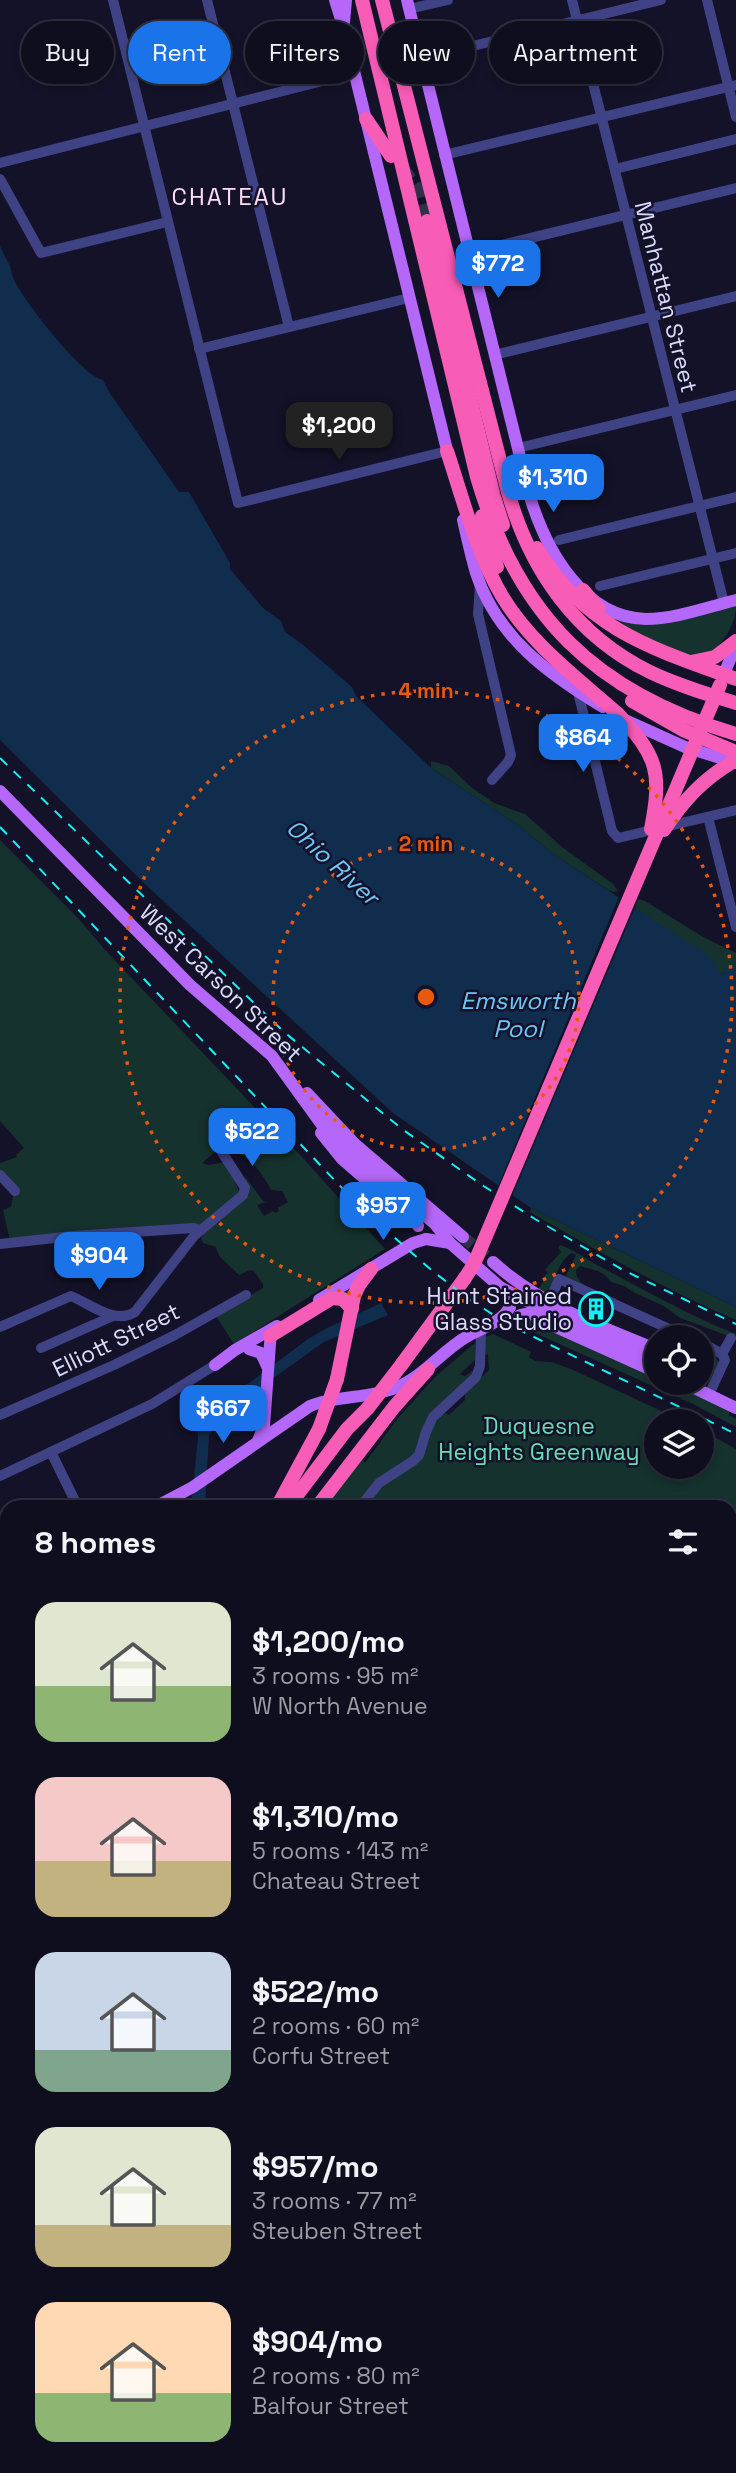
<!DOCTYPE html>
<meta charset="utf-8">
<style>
:root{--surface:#0e0e1e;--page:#171727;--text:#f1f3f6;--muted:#9b9ca4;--line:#2e2e3c;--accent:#1a73e8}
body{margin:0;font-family:"Space Grotesk",sans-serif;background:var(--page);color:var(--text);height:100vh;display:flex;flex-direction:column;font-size:26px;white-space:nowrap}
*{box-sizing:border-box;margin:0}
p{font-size:23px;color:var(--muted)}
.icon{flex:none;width:38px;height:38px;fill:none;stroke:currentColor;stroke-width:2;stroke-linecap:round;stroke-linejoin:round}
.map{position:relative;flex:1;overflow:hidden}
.sheet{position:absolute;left:0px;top:1500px;width:737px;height:975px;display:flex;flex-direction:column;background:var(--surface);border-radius:21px 21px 0 0;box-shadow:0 4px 10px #0003,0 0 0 2px var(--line)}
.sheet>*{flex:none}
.hud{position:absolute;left:21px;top:21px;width:695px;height:63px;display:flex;gap:14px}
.fabs{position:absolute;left:644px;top:1325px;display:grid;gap:14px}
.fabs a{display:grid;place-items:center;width:70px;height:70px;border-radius:50%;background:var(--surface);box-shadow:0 4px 10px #0003,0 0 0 2px var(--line);font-size:35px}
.price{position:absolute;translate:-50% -60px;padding:0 16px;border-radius:14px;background:var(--accent);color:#fff;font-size:23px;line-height:46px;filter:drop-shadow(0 2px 4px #0008)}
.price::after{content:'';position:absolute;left:50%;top:42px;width:21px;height:16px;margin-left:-10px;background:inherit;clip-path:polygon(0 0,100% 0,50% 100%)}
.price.active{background:#222;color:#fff}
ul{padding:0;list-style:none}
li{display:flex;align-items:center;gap:21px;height:175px;padding:0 35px}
li span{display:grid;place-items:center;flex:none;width:196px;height:140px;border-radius:21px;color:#555}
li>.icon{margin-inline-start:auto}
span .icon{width:84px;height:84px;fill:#fffc;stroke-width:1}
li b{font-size:30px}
h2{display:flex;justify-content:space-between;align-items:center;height:84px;padding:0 35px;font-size:30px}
.pill{padding:0 24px;border-radius:32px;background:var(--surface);box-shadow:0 4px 10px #0003,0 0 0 2px var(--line);font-size:24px;line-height:63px}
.pill.active{background:var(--accent);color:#fff}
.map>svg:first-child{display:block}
</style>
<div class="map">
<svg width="736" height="2473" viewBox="0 0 736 2473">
<rect width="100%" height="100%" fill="#131228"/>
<g fill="#15322e">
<path d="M736,605C736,624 724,642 709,655H689L667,647L630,629L601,607L623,619Z"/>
<path d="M431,761L449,766L471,787L494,803L525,814L562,847L613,884L618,891L614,892L608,890L553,854L518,825L431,768Z"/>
<path d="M0,840L79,919L106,951L302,1157L385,1249L234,1344L216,1316L263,1288V1284L254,1271L250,1270L239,1275L219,1256L216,1247L203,1243L201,1238L212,1223L222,1219L249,1194L244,1181L246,1178L264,1202L269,1201L257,1205L264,1216L273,1211L275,1213L279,1211L278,1208L288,1202L282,1191L271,1190C261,1170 245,1151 222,1146L202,1163L208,1165L226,1162L239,1191L238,1195L204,1225L10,1241L3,1210L11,1207L13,1196L17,1191L0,1173V1163L17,1157L16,1155L24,1148L0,1121Z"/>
<path d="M639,899L645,901L703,937L736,953V969L727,967L723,974L715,971L694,948L636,910L635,906Z"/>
<path d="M531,1208L736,1307V1320C666,1290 599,1252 533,1214L530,1212Z"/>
<path d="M560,1245C576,1250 588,1261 603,1268C646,1291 690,1316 736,1334V1340L726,1339V1335L680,1318L664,1306L635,1293L624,1286L611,1282L605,1275L598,1271L580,1266L576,1270C575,1287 602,1293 616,1298L617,1302L564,1280L576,1255L572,1253C557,1262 556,1281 546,1295L537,1290L545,1280L543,1278L548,1272L545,1270L561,1252L558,1248Z"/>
<path d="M534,1319L656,1373V1382L677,1383L729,1409V1415L736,1419V1427L695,1405L515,1324Z"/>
<path d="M493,1334L531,1352L529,1357L535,1361L551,1362L571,1369L683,1421H656V1466H702V1430L736,1449V1589H730V1507H323L360,1457L365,1463L397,1419L436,1376L475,1343L476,1359L460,1374L465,1376L472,1371L473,1373C454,1394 408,1431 417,1462C425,1445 430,1425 445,1413L449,1415L465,1400V1394L489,1370L488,1355L483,1353L485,1337Z"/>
<path d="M709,1349L712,1356L719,1361L713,1376L702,1368V1362Z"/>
<path d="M0,1718L7,1719V1892L0,1912Z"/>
<path d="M730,2386L736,2388V2473H503L499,2468H730Z"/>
<path d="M188,2468H304L307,2473H184Z"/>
</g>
<g fill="#112d4d">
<path d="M0,246C3,253 7,260 10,266C12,272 12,277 15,282C26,303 81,375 103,380L109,392L179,492H189L230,563V569L263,608L281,621L285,632L302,644L352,687L356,696L431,768L518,825L553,854L694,947L696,945L718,966L716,971L723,974L727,966L736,969V1307L531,1208L393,1113L146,885L0,740Z"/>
<path d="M381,1303L388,1315L324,1342L227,1411L209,1435L205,1507H191L198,1438L197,1422L218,1402L249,1383L308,1339L327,1328Z"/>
<path d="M7,1906V2018C0,2001 0,1941 1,1922C2,1917 5,1912 7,1906Z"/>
</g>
<path fill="#131228" d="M620,894L636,905L511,1199L497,1189Z"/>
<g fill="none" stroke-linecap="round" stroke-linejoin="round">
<path stroke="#313048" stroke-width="12" stroke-dasharray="12 6" stroke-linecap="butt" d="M463,1237L493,1262"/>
<path stroke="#313048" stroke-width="14" stroke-dasharray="14 7" stroke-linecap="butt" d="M402,168L418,191L427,221"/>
<g stroke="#3f4385" stroke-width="10">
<path d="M113,0L238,503L447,451"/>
<path d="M207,0L289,327"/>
<path d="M572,0L724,603"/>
<path d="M707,0L736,117"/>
<path d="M409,9L448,0"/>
<path d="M420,59L661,0"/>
<path d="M444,155L736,85"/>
<path d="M0,163L354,73"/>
<path d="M615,169L736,139"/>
<path d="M0,179L41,253L167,222"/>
<path d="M469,253L736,188"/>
<path d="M199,349L409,298"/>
<path d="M494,355L736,296"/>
<path d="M518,448L736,395"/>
<path d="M559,540L736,497"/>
<path d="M480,585L478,614L511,755L508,762L492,780"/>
<path d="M600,586L736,553"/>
<path d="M578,692L612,831L618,838L736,810"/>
<path d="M708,817L736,927"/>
<path d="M0,1175L15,1191"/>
<path d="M0,1244L73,1236L194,1228L201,1230"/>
<path d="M553,1293L559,1279L687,1337"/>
<path d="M0,1327L71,1296C90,1304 115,1325 135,1312L194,1236L243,1195L245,1188L220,1149"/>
<path d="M702,1343L722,1354L725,1360L712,1388"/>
<path d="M41,1348L113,1316"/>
<path d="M722,1354L731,1338"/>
<path d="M0,1415L114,1365L175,1335L246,1295"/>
<path d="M51,1452L78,1507"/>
<path d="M0,1476L152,1404L215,1365"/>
<path d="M360,1507L379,1483L413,1461L419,1455L426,1432L433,1417L476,1377L480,1366L481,1330"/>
<path d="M0,1584L7,1599"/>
<path d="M730,1654L736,1645"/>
<path d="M0,1673L7,1669"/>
<path d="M730,1773L736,1765"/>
<path d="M730,1913L736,1903"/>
<path d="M730,2016L736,2002"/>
<path d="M730,2068L736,2071"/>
<path d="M0,2132L7,2130"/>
<path d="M730,2185L736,2170"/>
<path d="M730,2276L736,2262"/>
<path d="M730,2318L736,2320"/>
<path d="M730,2368L736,2354"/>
<path d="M0,2461L7,2466"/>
<path d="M730,2465L736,2461"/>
<path d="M307,2468L310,2473"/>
<path d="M403,2468L407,2473"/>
<path d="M357,2473L365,2468"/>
</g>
<g stroke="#b467f8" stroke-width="12">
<path d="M335,0L343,26L449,458"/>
<path d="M407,0L530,497C546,549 583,618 646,619C675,619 707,607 736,600"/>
<path d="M344,22L346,0"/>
<path d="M463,520C467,538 471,556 476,573C497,637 548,674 603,707"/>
<path d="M724,674L736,645"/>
<path d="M625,720L685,747L736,763"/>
<path d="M0,791L190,985L272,1056L322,1125L339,1143L435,1224L450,1243L500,1287L550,1313L656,1361"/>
<path d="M307,1093L355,1144L463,1237"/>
<path d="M321,1133L342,1159L411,1219"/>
<path d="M493,1262C539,1304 599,1326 656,1349"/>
<path d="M319,1300L413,1243L426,1239"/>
<path d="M536,1318L656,1372"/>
<path d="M249,1349L261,1353L267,1366"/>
<path d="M215,1365L235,1350L277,1326"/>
<path d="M682,1382L736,1408"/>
<path d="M258,1441L264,1426L271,1330"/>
<path d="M155,1507L193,1487L310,1406C337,1395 368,1399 395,1388C423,1377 441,1352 466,1337C481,1328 501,1323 510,1307"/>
<path d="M0,1580L7,1577"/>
<path d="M0,2106L7,2116"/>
<path d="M0,2242L7,2226"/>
</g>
<g stroke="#f75cb6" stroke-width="14">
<path d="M362,0L477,477C518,617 596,693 736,734"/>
<path d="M382,0L508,492C530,570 576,636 650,672C677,685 707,694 736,703"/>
<path d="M366,119L391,156"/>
<path d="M427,221L494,497L503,525"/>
<path d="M447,451C463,499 476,552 502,596C530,643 577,678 618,714"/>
<path d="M482,516L497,567"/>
<path d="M537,548C585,629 653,649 736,679"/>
<path d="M583,590L599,609"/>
<path d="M691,662L715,657L736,641"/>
<path d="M632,701L683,730L736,752"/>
<path d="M270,1336L332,1298L343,1299L352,1309"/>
<path d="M402,1364L465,1278"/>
<path d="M337,1379L354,1296L359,1285L371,1269"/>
<path d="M277,1507L319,1429"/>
<path d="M288,1507L347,1429L368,1408"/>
<path d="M317,1507L394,1407L428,1369"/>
<path d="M466,2468L470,2473"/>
<path d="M489,2468L493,2473"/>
<path d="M447,2473L449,2468"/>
</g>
<g stroke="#10f3f4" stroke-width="2" stroke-dasharray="10 9" stroke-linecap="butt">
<path d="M0,758L284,1032L402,1129L482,1185L535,1219L625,1271L736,1324"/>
<path d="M0,827L360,1207L429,1268L467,1298L511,1326L736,1434"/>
<path d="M0,2399L7,2403"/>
<path d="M105,2468L113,2473"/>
</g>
<g stroke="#b467f8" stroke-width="12">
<path d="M409,1204L416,1215L418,1226"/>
<path d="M426,1239L450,1243"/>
<path d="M510,1307L511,1294"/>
<path d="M520,1315L534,1312L550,1313"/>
</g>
<g stroke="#f75cb6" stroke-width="14">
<path d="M618,714C658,757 662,772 651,829"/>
<path d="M664,830C683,801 703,779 734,761"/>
<path d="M465,1278L474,1264L720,685"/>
<path d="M368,1408L402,1364"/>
<path d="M319,1429L337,1379"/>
</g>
</g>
<g fill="none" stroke="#e8590c" stroke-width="3.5" stroke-dasharray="3.5 7">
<circle cx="426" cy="997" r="153"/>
<circle cx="426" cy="997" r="306"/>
</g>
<defs>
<g id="building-ring" transform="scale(1.75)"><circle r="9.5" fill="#131228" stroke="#10f3f4" stroke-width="1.5"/><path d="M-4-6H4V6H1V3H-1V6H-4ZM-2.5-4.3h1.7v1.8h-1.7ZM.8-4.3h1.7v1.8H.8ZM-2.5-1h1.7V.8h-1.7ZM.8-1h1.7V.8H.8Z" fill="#10f3f4"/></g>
</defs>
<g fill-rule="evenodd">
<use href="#building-ring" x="596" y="1309"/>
</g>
<g text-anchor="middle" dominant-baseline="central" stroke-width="5" stroke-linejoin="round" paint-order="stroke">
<g font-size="23" fill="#dbdbfd" stroke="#131228">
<text transform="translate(666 297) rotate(76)">Manhattan Street</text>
<text transform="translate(221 983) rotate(44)">West Carson Street</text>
<text transform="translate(116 1340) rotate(-26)">Elliott Street</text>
</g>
<g font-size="23" fill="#dbdbfd" stroke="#131228" text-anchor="end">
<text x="572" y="1296">Hunt Stained<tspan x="572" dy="26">Glass Studio</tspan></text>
</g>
<g font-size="23" fill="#69dbb3" stroke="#131228">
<text x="539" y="1426">Duquesne<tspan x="539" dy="26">Heights Greenway</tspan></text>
</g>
<g font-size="24" letter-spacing="2" fill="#fdddf5" stroke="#131228">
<text x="230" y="196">CHATEAU</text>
</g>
<g font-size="24" font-style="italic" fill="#6ec6f8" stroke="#131228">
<text transform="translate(333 862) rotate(42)">Ohio River</text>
<text x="518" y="1000">Emsworth<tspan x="518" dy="28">Pool</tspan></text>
</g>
</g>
<circle cx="426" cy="997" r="10" fill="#e8590c" stroke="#131228" stroke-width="3.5"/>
<g font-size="21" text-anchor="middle" font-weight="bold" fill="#e8590c" stroke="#131228" stroke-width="5" stroke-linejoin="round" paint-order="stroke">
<text x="426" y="698">4 min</text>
<text x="426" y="851">2 min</text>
</g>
</svg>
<div class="fabs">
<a><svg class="icon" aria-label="locate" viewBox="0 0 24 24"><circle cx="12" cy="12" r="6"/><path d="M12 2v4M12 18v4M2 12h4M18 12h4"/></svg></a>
<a><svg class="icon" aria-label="layers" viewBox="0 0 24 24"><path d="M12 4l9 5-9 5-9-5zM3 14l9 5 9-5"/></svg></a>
</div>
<b class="price" style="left:498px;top:300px">$772</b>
<b class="price active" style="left:339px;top:462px">$1,200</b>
<b class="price" style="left:553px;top:514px">$1,310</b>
<b class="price" style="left:583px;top:774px">$864</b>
<b class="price" style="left:252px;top:1168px">$522</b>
<b class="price" style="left:383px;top:1242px">$957</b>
<b class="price" style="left:99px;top:1292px">$904</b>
<b class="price" style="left:223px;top:1445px">$667</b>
<div class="hud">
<a class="pill">Buy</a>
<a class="pill active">Rent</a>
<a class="pill">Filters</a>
<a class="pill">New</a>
<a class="pill">Apartment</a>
</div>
<section class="sheet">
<h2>8 homes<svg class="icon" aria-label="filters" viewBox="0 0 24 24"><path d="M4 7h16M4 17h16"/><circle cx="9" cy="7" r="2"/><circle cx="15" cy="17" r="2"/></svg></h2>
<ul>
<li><span style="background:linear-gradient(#dfe7d0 60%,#8fb573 0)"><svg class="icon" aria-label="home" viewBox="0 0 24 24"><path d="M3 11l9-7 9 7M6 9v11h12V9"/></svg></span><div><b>$1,200/mo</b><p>3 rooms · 95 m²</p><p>W North Avenue</p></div></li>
<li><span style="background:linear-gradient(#f6c9c9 60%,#c2b280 0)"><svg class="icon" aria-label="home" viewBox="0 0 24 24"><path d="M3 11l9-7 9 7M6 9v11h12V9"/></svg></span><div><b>$1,310/mo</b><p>5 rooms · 143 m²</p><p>Chateau Street</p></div></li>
<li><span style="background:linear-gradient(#c9d6e8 70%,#7fa58c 0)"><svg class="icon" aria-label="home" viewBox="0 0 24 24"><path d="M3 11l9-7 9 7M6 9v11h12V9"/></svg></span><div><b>$522/mo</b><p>2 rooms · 60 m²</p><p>Corfu Street</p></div></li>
<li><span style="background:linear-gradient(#dfe7d0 70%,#c2b280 0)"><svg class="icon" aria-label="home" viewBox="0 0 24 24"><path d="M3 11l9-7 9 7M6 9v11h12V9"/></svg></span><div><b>$957/mo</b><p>3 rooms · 77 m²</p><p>Steuben Street</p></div></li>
<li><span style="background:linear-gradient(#ffd9b3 65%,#8fb573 0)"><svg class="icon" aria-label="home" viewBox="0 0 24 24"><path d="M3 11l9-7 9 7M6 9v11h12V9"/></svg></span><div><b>$904/mo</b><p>2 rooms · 80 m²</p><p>Balfour Street</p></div></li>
</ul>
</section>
</div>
